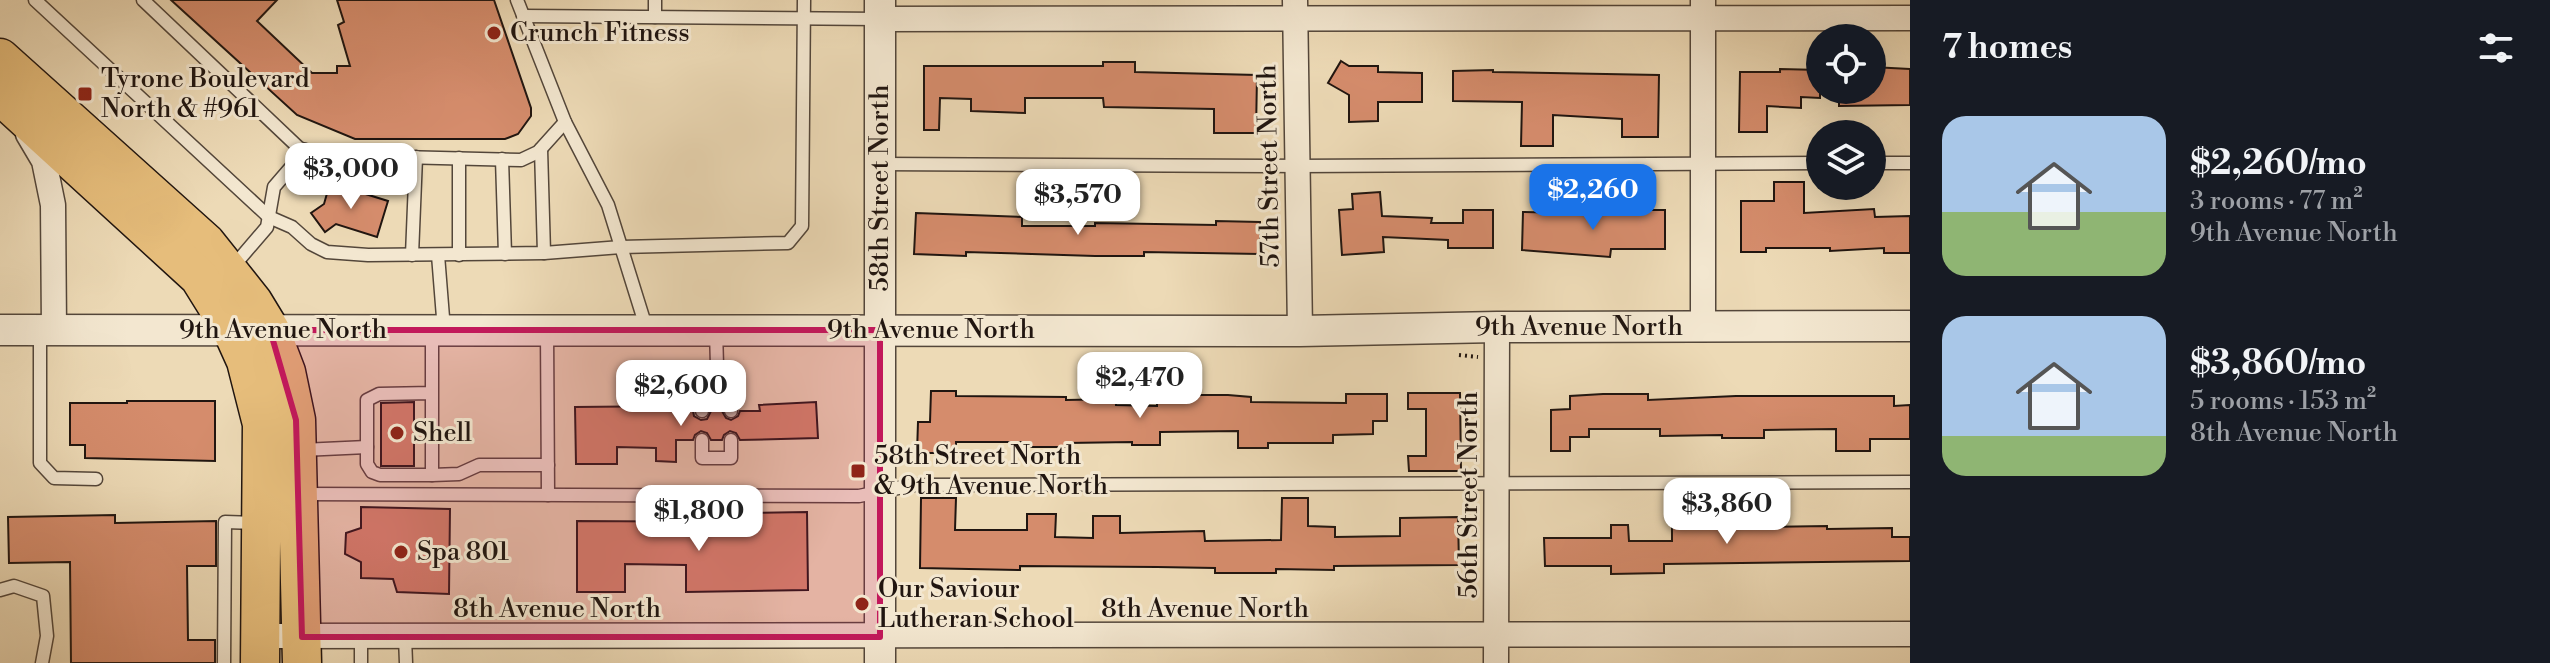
<!DOCTYPE html>
<meta charset="utf-8">
<style>
:root{--surface:#171b24;--page:#242831;--text:#f1f3f6;--muted:#9ea1a6;--accent:#1a73e8}
body{margin:0;font-family:"Libre Bodoni",serif;background:var(--page);color:var(--text);height:100vh;display:flex;flex-direction:column;font-size:30px;white-space:nowrap}
*{box-sizing:border-box;margin:0}
p{font-size:26px;color:var(--muted)}
.icon{flex:none;width:44px;height:44px;fill:none;stroke:currentColor;stroke-width:2;stroke-linecap:round;stroke-linejoin:round}
.map{position:relative;flex:1;overflow:hidden}
.panel{display:flex;flex-direction:column;background:var(--surface);width:640px}
.panel>*{flex:none}
.tools{position:absolute;left:1806px;top:24px;display:grid;gap:16px}
.tools a{display:grid;place-items:center;width:80px;height:80px;border-radius:50%;background:var(--surface);box-shadow:0 8px 32px #0002;font-size:40px}
.price{position:absolute;translate:-50% -68px;padding:0 18px;border-radius:16px;background:#fff;color:#222;font-size:26px;line-height:52px;filter:drop-shadow(0 2px 4px #0008)}
.price::after{content:'';position:absolute;left:50%;top:48px;width:24px;height:18px;margin-left:-12px;background:inherit;clip-path:polygon(0 0,100% 0,50% 100%)}
.price.selected{background:var(--accent);color:#fff}
ul{padding:0;list-style:none}
li{display:flex;align-items:center;gap:24px;height:200px;padding:0 32px}
li span{display:grid;place-items:center;flex:none;width:224px;height:160px;border-radius:24px;color:#555}
li>.icon{margin-inline-start:auto}
span .icon{width:96px;height:96px;fill:#fffc;stroke-width:1}
li b{font-size:34px}
h2{display:flex;justify-content:space-between;align-items:center;height:96px;padding:0 32px;font-size:34px}
main{display:flex;flex:1;min-height:0}
.map>svg:first-child{display:block}
</style>
<main>
<div class="map">
<svg width="1910" height="663" viewBox="0 0 1910 663">
<rect width="100%" height="100%" fill="#eddab6"/>
<filter id="stains"><feTurbulence type="fractalNoise" baseFrequency=".0025" numOctaves="4"/><feColorMatrix values="0 0 0 0 .2 0 0 0 0 .09 0 0 0 0 .02 0 0 0 .5 -.17"/></filter>
<radialGradient id="worn" r=".72"><stop offset=".6" stop-color="#630" stop-opacity="0"/><stop offset="1" stop-color="#630" stop-opacity=".3"/></radialGradient>
<g fill="#d58c6c" stroke="#201510" stroke-width="2">
<path d="M171,0H277L257,21L312,73H337V66H350L338,25L344,22L337,0H494L531,108V116L518,134L505,139H355L297,115Z"/>
<path d="M1341,61L1349,66H1378V72L1422,73V102H1378V121L1349,122V95L1328,83Z"/>
<path d="M1103,62H1135V72L1257,75L1256,133H1214V109L1104,107L1103,98H1025V113L971,111V99L940,98L939,130H924V66H1103Z"/>
<path d="M1872,67L1910,69V105L1839,106V90H1872Z"/>
<path d="M1780,69L1820,70V98L1801,97V108L1767,106V132H1739L1740,72H1780Z"/>
<path d="M1493,70V72L1659,75L1658,137H1622V119L1553,115V146H1521L1522,102L1453,101V71Z"/>
<path d="M1774,182H1804V213L1874,209L1875,217L1910,216V253H1884V248L1830,251V248H1766V252H1741V201H1774Z"/>
<path d="M330,183L388,201L377,237L336,224L325,232L311,213L324,204Z"/>
<path d="M1380,192L1382,216L1432,218L1431,223H1463V210H1493V248H1448V240L1383,237L1384,252L1342,255L1339,210L1353,209L1352,194Z"/>
<path d="M1567,210L1622,212V210H1665V249H1611L1610,257L1522,250L1523,212L1567,213Z"/>
<path d="M916,213L1022,217V226H1095V223L1216,225V221L1260,222V254L1144,252V256H1095L966,252V256L914,254Z"/>
<path d="M931,391H956V396L1066,397V400L1116,399V405L1157,406V395H1228L1251,397V402L1346,403V394H1387V421H1373V434L1333,435V443H1268V448H1238V431L1160,432V445H1132V442L1067,443V447H1021V442H956V453H917L918,422H930Z"/>
<path d="M1408,393H1460L1461,471H1409L1408,456H1426V409H1408Z"/>
<path d="M1603,394H1648V400L1736,396H1894V406L1910,405V439H1870V451H1836V429L1764,430V438H1722V435L1660,436V429H1589V437H1570V451H1551V410L1570,409V396Z"/>
<path d="M127,401H215V461L85,458V445H70V403H127Z"/>
<path d="M414,402V466H381V403Z"/>
<path d="M816,402L818,438L740,440L736,433L730,431L724,435L722,440H711L707,433L701,431L695,435L693,440H676V462L656,461V448L617,447V464H576L575,407L677,406V411H693L694,416L701,420L707,419L711,411H722L726,418L731,420L738,416L740,411H760L759,405Z"/>
<path d="M921,498H956L955,530H1027V514H1056L1055,537L1093,538V516H1120V533L1204,531L1205,541L1281,540L1282,498H1308V526L1335,527V537L1400,536V518L1458,517L1459,565L1334,566V570L1276,569V573H1215V568L1157,567L1020,566V570L920,568Z"/>
<path d="M1710,502H1727V523H1766V527L1827,526V529L1892,528V537H1910V561L1664,564V573L1611,574V566H1545L1544,538H1611V525H1628L1629,541H1672V517H1710Z"/>
<path d="M361,507L450,509L449,594L397,592L393,579L361,578V562L345,554L346,533L361,528Z"/>
<path d="M807,512L808,590L686,592V565L625,564V592H577V521L752,522V513Z"/>
<path d="M115,515V523L216,521V566H187L188,640H215V663H71L70,562L9,563L8,517Z"/>
</g>
<g fill="none" stroke-linecap="round" stroke-linejoin="round">
<g stroke="#53463a" stroke-width="15">
<g id="service">
<path d="M35,0L269,217L292,227L311,244L327,252L368,255L544,253L621,247L788,243L802,226L804,0"/>
<path d="M143,0L299,148L320,155L521,160L538,152L565,122"/>
<path d="M517,0L565,122L608,205L647,330"/>
<path d="M655,0V17"/>
<path d="M523,16L880,19"/>
<path d="M541,149L544,253"/>
<path d="M459,158V255"/>
<path d="M502,159L505,254"/>
<path d="M1872,163H1910"/>
<path d="M880,164L1297,166L1820,163"/>
<path d="M412,255L416,157"/>
<path d="M438,255L444,330"/>
<path d="M231,269L267,227L274,187L306,150"/>
<path d="M40,329V463L54,478L96,479"/>
<path d="M432,330V475H380L372,472L367,464V400L379,394L432,393"/>
<path d="M547,330L548,495"/>
<path d="M716,330L717,366"/>
<path d="M702,411L703,388L717,366L732,389L731,411"/>
<path d="M702,440V458H731V440"/>
<path d="M302,450L367,447"/>
<path d="M432,475L459,474L479,465H548"/>
<path d="M302,494L859,496L913,485L1910,482"/>
<path d="M0,590L14,586L43,596L47,636L42,663"/>
<path d="M361,637V663"/>
<path d="M405,637L406,663"/>
<path d="M224,663L225,522L257,523"/>
</g>
</g>
<g stroke="#53463a" stroke-width="27">
<g id="minor">
<path d="M1295,0L1300,331"/>
<path d="M1703,0V327"/>
<path d="M880,19L1910,18"/>
<path d="M28,134L44,161L53,205L54,329"/>
<path d="M261,636L1910,634"/>
<path d="M1496,663L1497,327"/>
</g>
</g>
<g stroke="#53463a" stroke-width="33">
<g id="tertiary">
<path d="M0,330L1300,331L1497,327L1910,326"/>
<path d="M880,663V0"/>
</g>
</g>
<g stroke="#201510" stroke-width="41">
<g id="primary">
<path d="M0,58L206,243L253,302L270,330L286,372L296,420L302,663"/>
<path d="M0,95L199,277L232,330L246,361L262,424L260,663"/>
</g>
</g>
<path stroke="#201510" stroke-width="4" stroke-dasharray="2 4" stroke-linecap="butt" d="M1459,355L1478,357"/>
<use href="#service" stroke="#f3e7d0" stroke-width="12"/>
<use href="#minor" stroke="#f3e7d0" stroke-width="24"/>
<use href="#tertiary" stroke="#f3e7d0" stroke-width="30"/>
<use href="#primary" stroke="#e6bd7b" stroke-width="38"/>
</g>
<path fill="#c2185b" fill-opacity="0.2" stroke="#c2185b" stroke-width="6" stroke-linejoin="round" d="M270,330H880V637H302L296,420Z"/>
<g fill="#8f2418" stroke="#f3e7d0" stroke-width="3">
<circle cx="494" cy="33" r="8"/>
<rect x="77" y="86" width="16" height="16" rx="4"/>
<circle cx="397" cy="433" r="8"/>
<rect x="850" y="463" width="16" height="16" rx="4"/>
<circle cx="401" cy="552" r="8"/>
<circle cx="862" cy="604" r="8"/>
</g>
<g text-anchor="middle" dominant-baseline="central" stroke-width="6" stroke-linejoin="round" paint-order="stroke">
<g font-size="26" fill="#201510" stroke="#f3e7d0" text-anchor="start">
<text x="510" y="33">Crunch Fitness</text>
<text x="101" y="79">Tyrone Boulevard<tspan x="101" dy="30">North &amp; #961</tspan></text>
<text x="413" y="433">Shell</text>
<text x="874" y="456">58th Street North<tspan x="874" dy="30">&amp; 9th Avenue North</tspan></text>
<text x="417" y="552">Spa 801</text>
<text x="878" y="589">Our Saviour<tspan x="878" dy="30">Lutheran School</tspan></text>
</g>
<g font-size="26" fill="#201510" stroke="#f3e7d0">
<text transform="translate(1269 166) rotate(-91)">57th Street North</text>
<text transform="translate(880 188) rotate(-90)">58th Street North</text>
<text x="1579" y="327">9th Avenue North</text>
<text x="283" y="330">9th Avenue North</text>
<text x="931" y="330">9th Avenue North</text>
<text transform="translate(1469 495) rotate(-90)">56th Street North</text>
<text x="557" y="609">8th Avenue North</text>
<text x="1205" y="609">8th Avenue North</text>
</g>
</g>
<rect width="100%" height="100%" filter="url(#stains)"/>
<rect width="100%" height="100%" fill="url(#worn)"/>
</svg>
<div class="tools">
<a><svg class="icon" aria-label="locate" viewBox="0 0 24 24"><circle cx="12" cy="12" r="6"/><path d="M12 2v4M12 18v4M2 12h4M18 12h4"/></svg></a>
<a><svg class="icon" aria-label="layers" viewBox="0 0 24 24"><path d="M12 4l9 5-9 5-9-5zM3 14l9 5 9-5"/></svg></a>
</div>
<b class="price" style="left:351px;top:211px">$3,000</b>
<b class="price selected" style="left:1593px;top:232px">$2,260</b>
<b class="price" style="left:1078px;top:237px">$3,570</b>
<b class="price" style="left:1140px;top:420px">$2,470</b>
<b class="price" style="left:681px;top:428px">$2,600</b>
<b class="price" style="left:1727px;top:546px">$3,860</b>
<b class="price" style="left:699px;top:553px">$1,800</b>
</div>
<section class="panel">
<h2>7 homes<svg class="icon" aria-label="filters" viewBox="0 0 24 24"><path d="M4 7h16M4 17h16"/><circle cx="9" cy="7" r="2"/><circle cx="15" cy="17" r="2"/></svg></h2>
<ul>
<li><span style="background:linear-gradient(#a9c7e8 60%,#8fb573 0)"><svg class="icon" aria-label="home" viewBox="0 0 24 24"><path d="M3 11l9-7 9 7M6 9v11h12V9"/></svg></span><div><b>$2,260/mo</b><p>3 rooms · 77 m²</p><p>9th Avenue North</p></div></li>
<li><span style="background:linear-gradient(#a9c7e8 75%,#8fb573 0)"><svg class="icon" aria-label="home" viewBox="0 0 24 24"><path d="M3 11l9-7 9 7M6 9v11h12V9"/></svg></span><div><b>$3,860/mo</b><p>5 rooms · 153 m²</p><p>8th Avenue North</p></div></li>
</ul>
</section>
</main>
